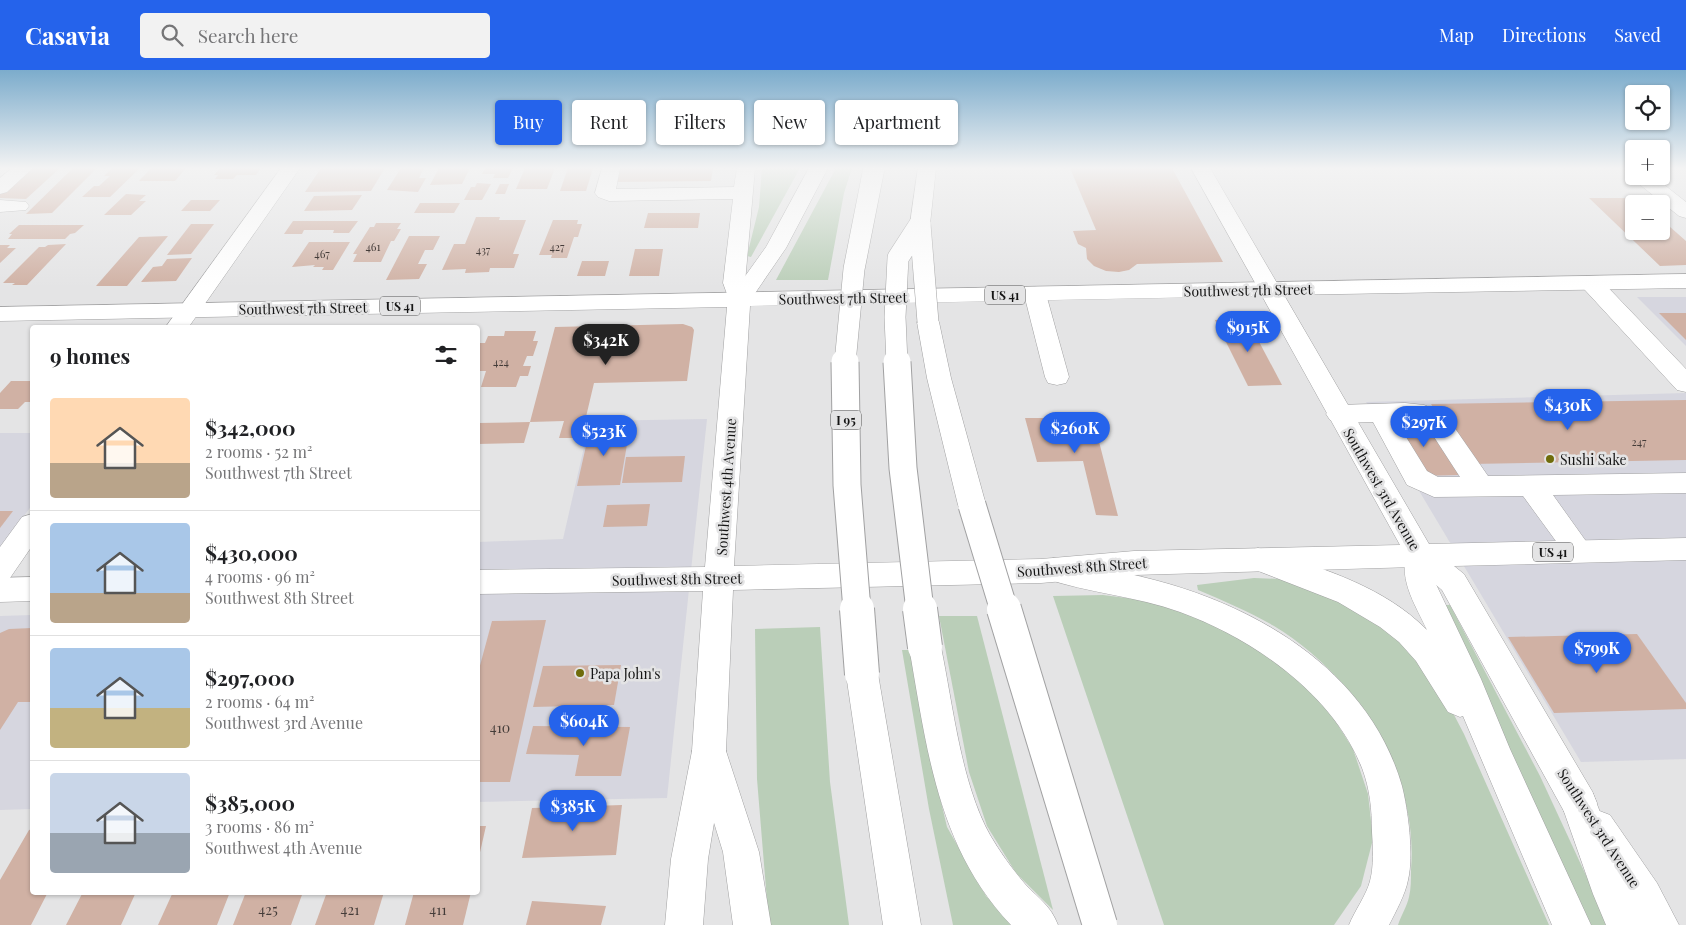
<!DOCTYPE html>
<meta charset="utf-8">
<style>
:root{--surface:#fff;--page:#f2f2f2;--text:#202124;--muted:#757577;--line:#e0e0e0;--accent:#2563eb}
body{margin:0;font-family:"Playfair Display",serif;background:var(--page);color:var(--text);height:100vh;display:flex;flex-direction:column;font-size:19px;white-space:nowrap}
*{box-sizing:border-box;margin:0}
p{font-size:16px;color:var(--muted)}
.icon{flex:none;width:28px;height:28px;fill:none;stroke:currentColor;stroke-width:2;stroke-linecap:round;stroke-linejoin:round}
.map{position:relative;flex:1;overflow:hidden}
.sheet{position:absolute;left:30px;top:255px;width:450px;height:570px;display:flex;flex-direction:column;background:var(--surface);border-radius:5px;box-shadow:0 1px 4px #0004}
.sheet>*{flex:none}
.hud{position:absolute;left:495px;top:30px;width:475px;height:45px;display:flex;gap:10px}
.controls{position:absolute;left:1625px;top:15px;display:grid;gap:10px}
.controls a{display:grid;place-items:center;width:45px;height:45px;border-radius:5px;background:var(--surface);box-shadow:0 1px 4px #0004;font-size:25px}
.price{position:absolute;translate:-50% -42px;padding:0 11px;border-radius:18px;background:var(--accent);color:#fff;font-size:16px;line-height:32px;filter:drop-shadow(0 1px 2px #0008)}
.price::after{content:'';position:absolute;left:50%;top:30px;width:15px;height:11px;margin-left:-8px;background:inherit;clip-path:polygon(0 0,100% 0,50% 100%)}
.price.on{background:#222;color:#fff}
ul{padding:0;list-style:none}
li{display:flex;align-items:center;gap:15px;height:125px;padding:0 20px}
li+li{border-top:1px solid var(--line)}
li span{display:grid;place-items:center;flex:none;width:140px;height:100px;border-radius:5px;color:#555}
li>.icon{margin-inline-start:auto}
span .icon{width:60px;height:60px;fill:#fffc;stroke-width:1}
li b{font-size:21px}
h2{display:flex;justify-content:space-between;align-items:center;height:60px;padding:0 20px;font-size:21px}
.tag{padding:0 18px;border-radius:5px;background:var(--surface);box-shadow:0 1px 4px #0004;font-size:18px;line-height:45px}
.tag.on{background:var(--accent);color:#fff}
header{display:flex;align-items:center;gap:30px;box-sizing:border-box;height:70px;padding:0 25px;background:var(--accent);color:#fff}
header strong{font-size:24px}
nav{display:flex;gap:28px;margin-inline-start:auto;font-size:18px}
.search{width:350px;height:45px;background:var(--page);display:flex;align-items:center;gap:12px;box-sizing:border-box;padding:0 18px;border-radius:5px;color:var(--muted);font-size:19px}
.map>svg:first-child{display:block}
</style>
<header>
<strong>Casavia</strong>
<div class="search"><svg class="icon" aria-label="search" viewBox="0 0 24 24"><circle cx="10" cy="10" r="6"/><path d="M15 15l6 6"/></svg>Search here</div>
<nav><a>Map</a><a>Directions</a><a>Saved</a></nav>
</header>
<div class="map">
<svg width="1686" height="855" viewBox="0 0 1686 855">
<rect width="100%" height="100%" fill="#e4e4e5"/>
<g fill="#d6d6df">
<path d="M1637,227H1686V276Z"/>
<path d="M1686,323V689L1581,692L1366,332Z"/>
<path d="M707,349L667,728L478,732V472L563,469L590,351Z"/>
<path d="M0,363H32V435L0,479Z"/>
<path d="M32,545V739L0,740V546Z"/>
</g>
<g fill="#baceb8">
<path d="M762,98H800L751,187L747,186L759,137Z"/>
<path d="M836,98H852L844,123L828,210H776Z"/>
<path d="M1254,508L1280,509L1315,518L1377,549L1429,597L1464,664L1549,855H1398C1401,846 1407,836 1409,827C1411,819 1411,809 1411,800C1419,703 1356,606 1274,556C1250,542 1224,531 1198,520L1197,515Z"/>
<path d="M1103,525L1150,531L1195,543L1287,595L1324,633L1353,679L1368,724L1373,769L1361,816L1334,855H1164L1053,526Z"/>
<path d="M1440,535H1450L1540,706L1609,855H1591Z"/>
<path d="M939,546H977L1053,840L1016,803L987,756L969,702Z"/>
<path d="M820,557L830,712L849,855H769L757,709L755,559Z"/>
<path d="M902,580H911L936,711L947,757L986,826L1013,855H953L929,739Z"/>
</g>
<g fill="#d0b1a4">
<path d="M29,98H60L26,129L0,128V123Z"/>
<path d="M73,98H97L52,143L26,144Z"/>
<path d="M112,98H140L110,127H82L94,116H99L110,106H104Z"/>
<path d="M151,98H186L175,111H139Z"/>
<path d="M220,98H261L256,105H237L233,109H215L218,105H214Z"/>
<path d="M321,98H385L371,121L305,122Z"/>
<path d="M401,98H424L419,108H426L418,122L387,120Z"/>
<path d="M439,98H470L462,114L430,115Z"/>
<path d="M485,98H513L508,108H493L495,104H482Z"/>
<path d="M525,98H555L547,119H516Z"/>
<path d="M568,98H593L586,121H560Z"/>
<path d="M618,98H713L711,111L614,112Z"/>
<path d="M1070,98H1172L1223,192L1137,194L1129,200L1119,202L1106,201L1094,196L1087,189L1086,178L1078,174L1073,161L1096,160Z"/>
<path d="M477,113L491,114L482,130H464L471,117H475Z"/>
<path d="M500,114H509L505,124H495Z"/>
<path d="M126,124L146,125L139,131H146L131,145H104Z"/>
<path d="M362,125L352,140L304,141L314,126Z"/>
<path d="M1589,128H1638L1644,134H1634V161H1661V149L1686,171V195L1660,196Z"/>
<path d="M191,130H220L210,141H181Z"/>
<path d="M420,133H460L454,143H414Z"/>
<path d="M648,143H700L698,158H644Z"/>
<path d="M476,147H500L499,150H526L513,184H519L514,198H490L489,202L465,203L466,199L442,200L454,174H465Z"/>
<path d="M553,150H578L577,154H582L578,167H574L567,188H551L552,185H539Z"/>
<path d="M293,151H358L349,163H333L334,160H304L302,164H284Z"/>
<path d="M376,153H401L397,159H401L394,171H391L381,192H353L357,184H353L370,157H374Z"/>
<path d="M191,154H214L191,184L167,185Z"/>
<path d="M19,155H84L75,163L70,164L65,169H8L12,164H9Z"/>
<path d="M168,166L127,216H96L139,167Z"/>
<path d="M409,166H440L433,180H425L418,194H427L419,209L386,210Z"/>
<path d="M309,172H350L333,200H322L324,197H313L315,195L292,197Z"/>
<path d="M66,174L27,215H12L15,213H3L39,177H45L48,175Z"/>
<path d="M0,175H10L7,178H16L0,193Z"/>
<path d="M635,179H663L659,206H629Z"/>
<path d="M192,188L176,211L141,212L153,197L162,196L167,189Z"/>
<path d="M582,191H609L605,206H577Z"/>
<path d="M1659,243H1686V270Z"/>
<path d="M1247,249L1282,315L1248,316L1215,250Z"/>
<path d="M683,254L692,257L694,260L687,311L594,313L581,368H559L564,351L530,352L555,257Z"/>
<path d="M505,261H536L533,271H538L533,286H527L523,296H531L528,306H520L516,317H481L486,301H478V273H485L488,266H504Z"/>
<path d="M11,311H32V332H25L18,339H0V323Z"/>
<path d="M1686,330V390L1471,394L1431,334Z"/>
<path d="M1420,346L1459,405L1421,406L1392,350Z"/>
<path d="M1025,348H1093L1118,446L1096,445L1083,391L1037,392Z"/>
<path d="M530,352L524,373L478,374V353Z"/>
<path d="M630,357L620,415L577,416L590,358Z"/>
<path d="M685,386L682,412L622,413L626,387Z"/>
<path d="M650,434L647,456L603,457L607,435Z"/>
<path d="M0,441H13L0,458Z"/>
<path d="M546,550L510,712H478V603L492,551Z"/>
<path d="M32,558V632H18L0,660V563L9,559Z"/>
<path d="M1637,564L1686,633V639L1554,643L1508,567Z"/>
<path d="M621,595L614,635L533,637L543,596Z"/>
<path d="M533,656L630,657L621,706H575L579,685L526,684Z"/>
<path d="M622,735L616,785L522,788L532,738Z"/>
<path d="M478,756H486L478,791Z"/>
<path d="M32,759V822H48L31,855H0V810L29,760Z"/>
<path d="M83,822H136L121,855H66Z"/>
<path d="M173,822H230L217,855H158Z"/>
<path d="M246,822H303L291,855H233Z"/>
<path d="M327,822H384L374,855H315Z"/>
<path d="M414,822H471L463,855H405Z"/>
<path d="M532,831L606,836L601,855H526Z"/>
</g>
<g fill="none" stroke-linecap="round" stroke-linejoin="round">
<g stroke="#a1a1a2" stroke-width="1">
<g id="minor">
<path d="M12,98H33L7,122L0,124V108Z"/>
<path d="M281,98H300L188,258H165Z"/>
<path d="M602,98H620L616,119L734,117L737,98H755L745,213L750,230L747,235L739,237L731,235L723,213L733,129L609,131L598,127L595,123Z"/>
<path d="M1191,98H1210L1281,220L1278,225L1270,227L1262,225L1259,220Z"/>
<path d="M1634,103V106H1653L1686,132V148L1679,146L1634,110L1632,106Z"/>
<path d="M0,130L26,132L29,136L26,140L0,142Z"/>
<path d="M1592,207L1600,209L1686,299V322L1677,320L1584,219L1581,214L1584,209Z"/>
<path d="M1035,217L1043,219L1046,224L1069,307L1066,313L1057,315L1048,313L1045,307L1024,224L1027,219Z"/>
<path d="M1405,333L1424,335L1445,344L1488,406L1686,403V423L1553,425L1593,481L1589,489L1579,492L1569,489L1523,426L1434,427L1407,415L1373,352L1339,353L1330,350L1326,344L1330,338L1339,335ZM1405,350L1417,351L1427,356L1460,407H1438L1427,401L1398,354V351Z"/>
<path d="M32,444V476L10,508L0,512V477L22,447Z"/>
<path d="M709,665L721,670L726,681L708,789L703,855H665L671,789L692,681L697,670Z"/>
<path d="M1597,740L1610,745L1657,813L1679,855H1639L1584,771L1579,758L1584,745Z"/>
</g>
</g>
<g stroke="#a1a1a2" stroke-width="1">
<g id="major">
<path d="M1686,204V218L1284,225L1429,474L1686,468V490L1454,496L1464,504L1592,721L1597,733L1592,745L1579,750L1566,745L1442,520L1415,497L1134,505L1041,513L733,520L726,681L721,692L709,697L697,692L692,681L703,521L478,524V500L705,497L727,237L0,251V237ZM1262,226L1400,475L1134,481L1041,489L734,496L750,236Z"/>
<path d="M32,507V531L0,532V508Z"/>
</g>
</g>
<g stroke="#a1a1a2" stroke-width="1">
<g id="highway">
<path d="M809,98H828L786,178L747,235L739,237L731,235L728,230L766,177Z"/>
<path d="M918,98H936L930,154L927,158L920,160L913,158L910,154Z"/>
<path d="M928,245L936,247L939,252L951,308L986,435L982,442L972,445L962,442L958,435L927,308L917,252L920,247Z"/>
<path d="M1420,474L1430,477L1435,485L1434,510L1481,609L1510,679L1591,855H1552L1463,646L1460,647L1448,642L1416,591L1399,572L1380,557L1338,532L1248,497L1243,489L1248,481L1258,478C1316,496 1383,515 1427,560C1415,534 1395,505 1410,477Z"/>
<path d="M1054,488C1092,496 1131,503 1169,514C1271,544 1371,608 1402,716C1408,740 1414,785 1408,810C1405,825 1396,841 1389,855H1349C1355,840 1366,826 1370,811C1374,796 1373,777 1372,762C1372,740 1370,719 1362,698C1333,624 1252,568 1180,542C1136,526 1088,523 1044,508L1039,500L1044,492Z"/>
<path d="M925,564L936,568L941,577C953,635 961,713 990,765C1000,782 1012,799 1025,814C1039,829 1051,836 1058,855H1011C937,777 927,678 909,577L914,568Z"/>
<path d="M862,590L873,594L878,604L921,855H883L846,604L851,594Z"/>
<path d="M709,665L721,670L726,681L759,782L771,855H733L723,782L692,681L697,670Z"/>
<path d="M1579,716L1592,721L1628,816L1645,855H1606L1593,824L1561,733L1566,721Z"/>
</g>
</g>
<use href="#minor" fill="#fff" fill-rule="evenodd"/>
<use href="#major" fill="#fff" fill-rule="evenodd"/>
<use href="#highway" fill="#fff" fill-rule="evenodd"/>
<g stroke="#a1a1a2" stroke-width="22" stroke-linecap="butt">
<g id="highway-bridge-far2">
<path d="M920,154L928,252"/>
<path d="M845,293L854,199L874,98"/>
<path d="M897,293L895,247L898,188L920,154"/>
</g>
</g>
<g stroke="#a1a1a2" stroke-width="29" stroke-linecap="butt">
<g id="highway-bridge-far1">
<path d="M845,292L847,415L857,540"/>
<path d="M897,292L903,398L920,540"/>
<path d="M972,435L1004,540"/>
</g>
</g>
<g stroke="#a1a1a2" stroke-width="36" stroke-linecap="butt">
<g id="highway-bridge">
<path d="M857,539L862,604"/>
<path d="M920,539L925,577"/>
<path d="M1004,539L1100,855"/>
</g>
</g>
<use href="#highway-bridge-far2" stroke="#fff" stroke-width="21"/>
<use href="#highway-bridge-far1" stroke="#fff" stroke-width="27"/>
<use href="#highway-bridge" stroke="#fff" stroke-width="34"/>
</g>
<linearGradient id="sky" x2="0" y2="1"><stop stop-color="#7caccc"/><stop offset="0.45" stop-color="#f3f3f3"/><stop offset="1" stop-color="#f3f3f3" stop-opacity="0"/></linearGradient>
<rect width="1686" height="218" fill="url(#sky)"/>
<g fill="#6f6c0b" stroke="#e4e4e5" stroke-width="2">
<circle cx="1550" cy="389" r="5"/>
<circle cx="580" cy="603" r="5"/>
</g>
<g text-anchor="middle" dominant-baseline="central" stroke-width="5" stroke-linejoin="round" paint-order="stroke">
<g font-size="11" fill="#443c39">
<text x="373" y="176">461</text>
<text x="557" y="176">427</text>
<text x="483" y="179">437</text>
<text x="322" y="183">467</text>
<text x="501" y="291">424</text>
<text x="1639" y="371">247</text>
</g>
<g fill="#e4e4e5" stroke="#535353" stroke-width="1">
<rect x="985" y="215.5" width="40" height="19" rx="4"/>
<rect x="380" y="226.5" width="40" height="19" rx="4"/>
<rect x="831" y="340.5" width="30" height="19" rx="4"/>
<rect x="1533" y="472.5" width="40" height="19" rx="4"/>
</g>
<g font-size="12" font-weight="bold" fill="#151515">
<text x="1005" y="225">US 41</text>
<text x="400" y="236">US 41</text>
<text x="846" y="350">I 95</text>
<text x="1553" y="482">US 41</text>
</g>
<g font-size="14" fill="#151515" stroke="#e4e4e5">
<text transform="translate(1248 220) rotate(-1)">Southwest 7th Street</text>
<text transform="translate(843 228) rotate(-1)">Southwest 7th Street</text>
<text transform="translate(303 238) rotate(-1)">Southwest 7th Street</text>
<text transform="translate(726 417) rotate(-86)">Southwest 4th Avenue</text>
<text transform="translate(1382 419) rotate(60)">Southwest 3rd Avenue</text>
<text transform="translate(1082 497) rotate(-4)">Southwest 8th Street</text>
<text transform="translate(677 509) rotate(-1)">Southwest 8th Street</text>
<text transform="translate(1599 758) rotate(57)">Southwest 3rd Avenue</text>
</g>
<g font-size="14" fill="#151515" stroke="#e4e4e5" text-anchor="start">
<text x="1560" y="389">Sushi Sake</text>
<text x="590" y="603">Papa John's</text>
</g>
<g font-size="14" fill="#443c39">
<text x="500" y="657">410</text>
<text x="268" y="839">425</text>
<text x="350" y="839">421</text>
<text x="438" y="839">411</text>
</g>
</g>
</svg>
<div class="controls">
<a><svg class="icon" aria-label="locate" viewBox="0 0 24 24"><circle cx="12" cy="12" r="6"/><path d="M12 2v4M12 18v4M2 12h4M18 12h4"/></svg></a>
<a>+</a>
<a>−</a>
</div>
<b class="price" style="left:1248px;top:283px">$915K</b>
<b class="price on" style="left:606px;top:296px">$342K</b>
<b class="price" style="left:1568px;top:361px">$430K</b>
<b class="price" style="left:1424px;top:378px">$297K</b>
<b class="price" style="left:1075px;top:384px">$260K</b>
<b class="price" style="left:604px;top:387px">$523K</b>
<b class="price" style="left:1597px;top:604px">$799K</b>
<b class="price" style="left:584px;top:677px">$604K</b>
<b class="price" style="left:573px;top:762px">$385K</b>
<div class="hud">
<a class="tag on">Buy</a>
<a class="tag">Rent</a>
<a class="tag">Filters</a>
<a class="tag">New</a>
<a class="tag">Apartment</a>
</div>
<section class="sheet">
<h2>9 homes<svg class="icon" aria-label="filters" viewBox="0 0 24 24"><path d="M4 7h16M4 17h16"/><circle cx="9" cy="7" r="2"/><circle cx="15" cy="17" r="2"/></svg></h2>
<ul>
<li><span style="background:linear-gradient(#ffd9b3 65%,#b9a48a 0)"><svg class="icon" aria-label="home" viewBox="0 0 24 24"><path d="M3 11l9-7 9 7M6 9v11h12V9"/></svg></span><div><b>$342,000</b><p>2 rooms · 52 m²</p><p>Southwest 7th Street</p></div></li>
<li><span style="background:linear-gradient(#a9c7e8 70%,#b9a48a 0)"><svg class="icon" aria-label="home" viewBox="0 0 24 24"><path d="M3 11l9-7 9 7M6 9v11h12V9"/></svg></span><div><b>$430,000</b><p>4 rooms · 96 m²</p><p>Southwest 8th Street</p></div></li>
<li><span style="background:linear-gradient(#a9c7e8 60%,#c2b280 0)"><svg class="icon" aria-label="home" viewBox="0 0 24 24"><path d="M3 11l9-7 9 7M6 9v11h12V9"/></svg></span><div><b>$297,000</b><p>2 rooms · 64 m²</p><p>Southwest 3rd Avenue</p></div></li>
<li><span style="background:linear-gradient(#c9d6e8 60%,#9aa5b1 0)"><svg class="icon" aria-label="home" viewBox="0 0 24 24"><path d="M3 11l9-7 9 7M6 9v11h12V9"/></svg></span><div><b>$385,000</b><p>3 rooms · 86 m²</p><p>Southwest 4th Avenue</p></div></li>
</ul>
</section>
</div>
